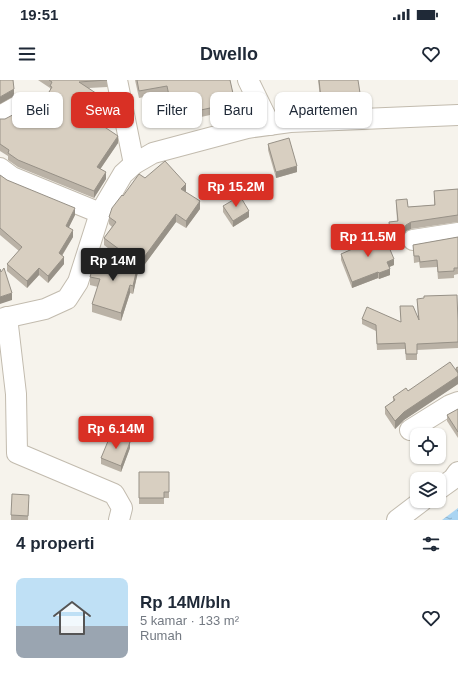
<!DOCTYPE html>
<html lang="id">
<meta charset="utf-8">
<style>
:root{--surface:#fff;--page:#f2f2f3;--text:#1f2937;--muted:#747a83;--line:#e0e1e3;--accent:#d93025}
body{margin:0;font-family:Helvetica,sans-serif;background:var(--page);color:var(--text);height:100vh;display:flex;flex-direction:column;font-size:15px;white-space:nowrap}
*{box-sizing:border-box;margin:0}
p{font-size:13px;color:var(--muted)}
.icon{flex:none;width:22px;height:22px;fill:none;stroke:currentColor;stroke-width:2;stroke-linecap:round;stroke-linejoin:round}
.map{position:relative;height:440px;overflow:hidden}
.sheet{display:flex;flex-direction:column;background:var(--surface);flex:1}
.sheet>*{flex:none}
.guide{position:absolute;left:12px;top:12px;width:434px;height:36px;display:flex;gap:8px}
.tools{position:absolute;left:410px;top:348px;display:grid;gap:8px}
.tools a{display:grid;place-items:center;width:36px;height:36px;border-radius:8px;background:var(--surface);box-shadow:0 1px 3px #0004;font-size:20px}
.price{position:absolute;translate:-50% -34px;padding:0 9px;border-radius:4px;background:var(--accent);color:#fff;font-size:13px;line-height:26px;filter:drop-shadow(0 1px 2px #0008)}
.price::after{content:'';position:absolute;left:50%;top:24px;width:12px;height:9px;margin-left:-6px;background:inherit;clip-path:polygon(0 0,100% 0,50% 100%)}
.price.on{background:#222;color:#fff}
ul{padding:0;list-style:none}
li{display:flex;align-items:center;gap:12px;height:100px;padding:0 16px}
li+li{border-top:1px solid var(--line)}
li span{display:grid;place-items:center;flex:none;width:112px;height:80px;border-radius:8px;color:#555}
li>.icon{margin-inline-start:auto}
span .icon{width:48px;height:48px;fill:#fffc;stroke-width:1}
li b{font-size:17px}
h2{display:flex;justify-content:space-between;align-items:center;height:48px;padding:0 16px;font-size:17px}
.pill{padding:0 14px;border-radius:8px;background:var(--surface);box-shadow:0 1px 3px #0004;font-size:14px;line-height:36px}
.pill.on{background:var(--accent);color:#fff}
.status{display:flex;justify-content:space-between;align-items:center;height:28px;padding:0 20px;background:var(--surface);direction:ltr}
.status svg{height:11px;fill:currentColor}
header{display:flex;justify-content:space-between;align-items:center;height:52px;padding:0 16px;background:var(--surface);font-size:18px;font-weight:800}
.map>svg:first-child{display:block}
</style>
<div class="status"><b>19:51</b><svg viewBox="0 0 49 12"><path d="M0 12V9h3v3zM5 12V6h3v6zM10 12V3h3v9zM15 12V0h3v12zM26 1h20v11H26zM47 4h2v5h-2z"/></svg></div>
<header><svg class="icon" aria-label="menu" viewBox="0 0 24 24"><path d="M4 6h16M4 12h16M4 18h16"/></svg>Dwello<svg class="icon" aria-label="heart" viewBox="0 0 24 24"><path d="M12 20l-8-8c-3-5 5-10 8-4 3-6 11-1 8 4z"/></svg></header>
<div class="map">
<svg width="458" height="440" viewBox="0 0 458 440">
<defs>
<pattern id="water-ripples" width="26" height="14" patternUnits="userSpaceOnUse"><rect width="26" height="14" fill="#a9d4f2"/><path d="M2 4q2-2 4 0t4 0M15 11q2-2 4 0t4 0" fill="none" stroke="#8caec5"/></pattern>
</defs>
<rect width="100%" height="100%" fill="#f6f3ec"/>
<path fill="url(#water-ripples)" d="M458,428V440H442Z"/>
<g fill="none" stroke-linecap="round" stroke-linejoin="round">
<g stroke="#c2bbae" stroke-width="22">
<g id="minor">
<path d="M117,0L134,84"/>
<path d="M248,0L270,45"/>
<path d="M0,36L16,27"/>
<path d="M0,88L12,97L100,133"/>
<path d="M413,160L458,153"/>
<path d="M7,237L16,314L17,373L114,414L122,428L119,440"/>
<path d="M0,239L45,229L67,219L78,202L100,133L123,94L134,84L153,73L247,48L290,42L458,35"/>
<path d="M410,350L450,325L458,322"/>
<path d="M439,409L453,399L458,392"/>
<path d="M397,440L422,421"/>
</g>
</g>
<use href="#minor" stroke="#fff" stroke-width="20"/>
</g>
<g fill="#bab2a6">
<path d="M38,0H107V7L89,8L112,32L103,46L118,63L100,89L106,99L94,118L18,87L8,80V76L0,71V39H5L40,27L50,11V8Z"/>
<path d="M135,0H230L234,18V25L219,28V33L201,37L200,32L172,37L167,13L139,18Z"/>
<path d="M318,0L360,13V19L321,25Z"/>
<path d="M268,64L297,92L276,98L268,70Z"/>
<path d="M0,95L7,100L75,135L69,147L73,157L62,176L64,184L48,203L39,195L27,208L7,191V184L19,171L0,155Z"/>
<path d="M145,98L186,112L200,129L186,148L176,142L139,192L138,191L133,214L130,213L121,241L92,232V224L98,207L90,205V197L126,182L104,165V158L112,147L109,144V137L123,116Z"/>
<path d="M458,109V142L411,149L406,151L402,159L390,160L389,142L397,141L396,120L408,127L434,125V111Z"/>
<path d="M223,126L249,137L233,147L223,132Z"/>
<path d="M458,157V194L454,195V198L438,199L437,187L420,188L419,182L414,183L413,165Z"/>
<path d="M365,161L394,185L389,187L390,195L379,199L378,198L352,208L341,180V174L365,164Z"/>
<path d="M417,219L458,242V268L417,270V280H406L405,269L377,270L376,251L362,244V239L401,242L400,226L418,239Z"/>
<path d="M458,287V304L404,340L395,349L385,334V327L393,321V317L456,289V288Z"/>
<path d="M458,329V358L447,341V335Z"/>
<path d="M130,368L121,392L101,384V378Z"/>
<path d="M139,392H169V418H164V424H139Z"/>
<path d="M29,421L28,440H11V435Z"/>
</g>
<g fill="#979187">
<path d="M14,9V16L0,24V17Z"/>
<path d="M112,25V32L100,51V44Z"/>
<path d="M118,56V63L97,94V87Z"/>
<path d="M297,86V92L276,98V92Z"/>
<path d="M106,92V99L94,118V111Z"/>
<path d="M186,104V112L181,116V109Z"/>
<path d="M200,121V129L186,148V141Z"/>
<path d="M75,128V135L66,153V146Z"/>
<path d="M249,131V137L233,147V141Z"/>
<path d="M176,134V142L139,192V184Z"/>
<path d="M411,142V149L406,151L402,159V152L406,145Z"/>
<path d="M73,150V157L59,180V173Z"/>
<path d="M64,177V184L48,203V196Z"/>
<path d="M394,179V185L387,188V182Z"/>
<path d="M138,184V192L133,214V206Z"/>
<path d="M39,188V195L27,208V201Z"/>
<path d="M390,189V195L379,199V193Z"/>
<path d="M378,192V198L352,208V202Z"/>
<path d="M130,205V213L121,241V233Z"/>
<path d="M12,213V220L0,224V217Z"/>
<path d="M458,296V304L404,340L395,349V341L404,332Z"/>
<path d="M130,362V368L121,392V386Z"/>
</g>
<g fill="#d8cfc1" stroke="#979187">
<path d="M0,0H13L14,9L0,17Z"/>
<path d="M49,0H107L79,2L111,23L112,25L100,44L118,56L97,87L106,92L94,111L18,80L8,73L9,70L0,64V39H5L22,30L26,25L27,20L40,27L52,7L50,6L52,2Z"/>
<path d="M137,0H230L234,18L218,21L219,26L201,30L200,25L172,30L167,6L139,11Z"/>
<path d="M319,0H358L360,13L321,19Z"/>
<path d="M289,58L297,86L276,92L268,64Z"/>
<path d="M165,81L186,104L181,109L200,121L186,141L176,134L139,184L104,158L116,142L109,137L112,128L122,115L123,116L139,94L145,98Z"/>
<path d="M0,95L7,100L75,128L66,146L73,150L59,173L64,177L48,196L39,188L27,201L7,184L22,167L0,148Z"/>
<path d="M458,109V135L411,142L406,145L402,152L390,153L389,142L398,141L396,120L407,119L408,127L435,125L434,111Z"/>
<path d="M240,116L249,131L233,141L223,126Z"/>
<path d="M383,153L394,179L387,182L390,189L379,193L378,192L352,202L341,174L366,163L365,161Z"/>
<path d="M458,157V188H454V191L438,192L437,180L420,182L419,176H414L413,165Z"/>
<path d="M96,176L138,184L133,206L130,205L121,233L92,224L100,199L90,197Z"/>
<path d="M4,188L12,213L0,217V189L1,192Z"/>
<path d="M457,215L458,242V262L417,264V274H406L405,263L377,264L376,245L362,239L367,227L401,242L400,226H413L419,240L417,219L424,218V216Z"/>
<path d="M450,282L458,293V296L404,332L395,341L385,327L395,320L393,317L406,308L408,311Z"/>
<path d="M458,287V292L456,288Z"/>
<path d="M458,329V352L447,335Z"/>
<path d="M111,354L130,362L121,386L101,378Z"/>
<path d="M139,392H169V412H164V418H139Z"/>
<path d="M12,414L29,415L28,436L11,435Z"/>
</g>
</svg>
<div class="tools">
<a><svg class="icon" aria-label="locate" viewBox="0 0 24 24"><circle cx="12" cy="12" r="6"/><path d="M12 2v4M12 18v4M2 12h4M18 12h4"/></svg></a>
<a><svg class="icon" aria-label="layers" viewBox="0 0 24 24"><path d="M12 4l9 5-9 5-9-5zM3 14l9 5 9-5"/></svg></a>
</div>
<b class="price" style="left:236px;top:128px">Rp 15.2M</b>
<b class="price" style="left:368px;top:178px">Rp 11.5M</b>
<b class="price on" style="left:113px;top:202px">Rp 14M</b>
<b class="price" style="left:116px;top:370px">Rp 6.14M</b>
<div class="guide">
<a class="pill">Beli</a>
<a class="pill on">Sewa</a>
<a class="pill">Filter</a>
<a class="pill">Baru</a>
<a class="pill">Apartemen</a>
</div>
</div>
<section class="sheet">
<h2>4 properti<svg class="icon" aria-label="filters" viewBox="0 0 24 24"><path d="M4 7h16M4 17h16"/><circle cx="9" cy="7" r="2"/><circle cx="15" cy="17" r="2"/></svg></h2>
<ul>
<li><span style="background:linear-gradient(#bfe0f5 60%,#9aa5b1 0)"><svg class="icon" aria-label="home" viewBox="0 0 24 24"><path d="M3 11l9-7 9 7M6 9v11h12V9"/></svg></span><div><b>Rp 14M/bln</b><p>5 kamar · 133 m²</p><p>Rumah</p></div><svg class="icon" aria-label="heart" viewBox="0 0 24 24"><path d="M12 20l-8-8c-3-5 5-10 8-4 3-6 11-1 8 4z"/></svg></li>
</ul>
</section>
